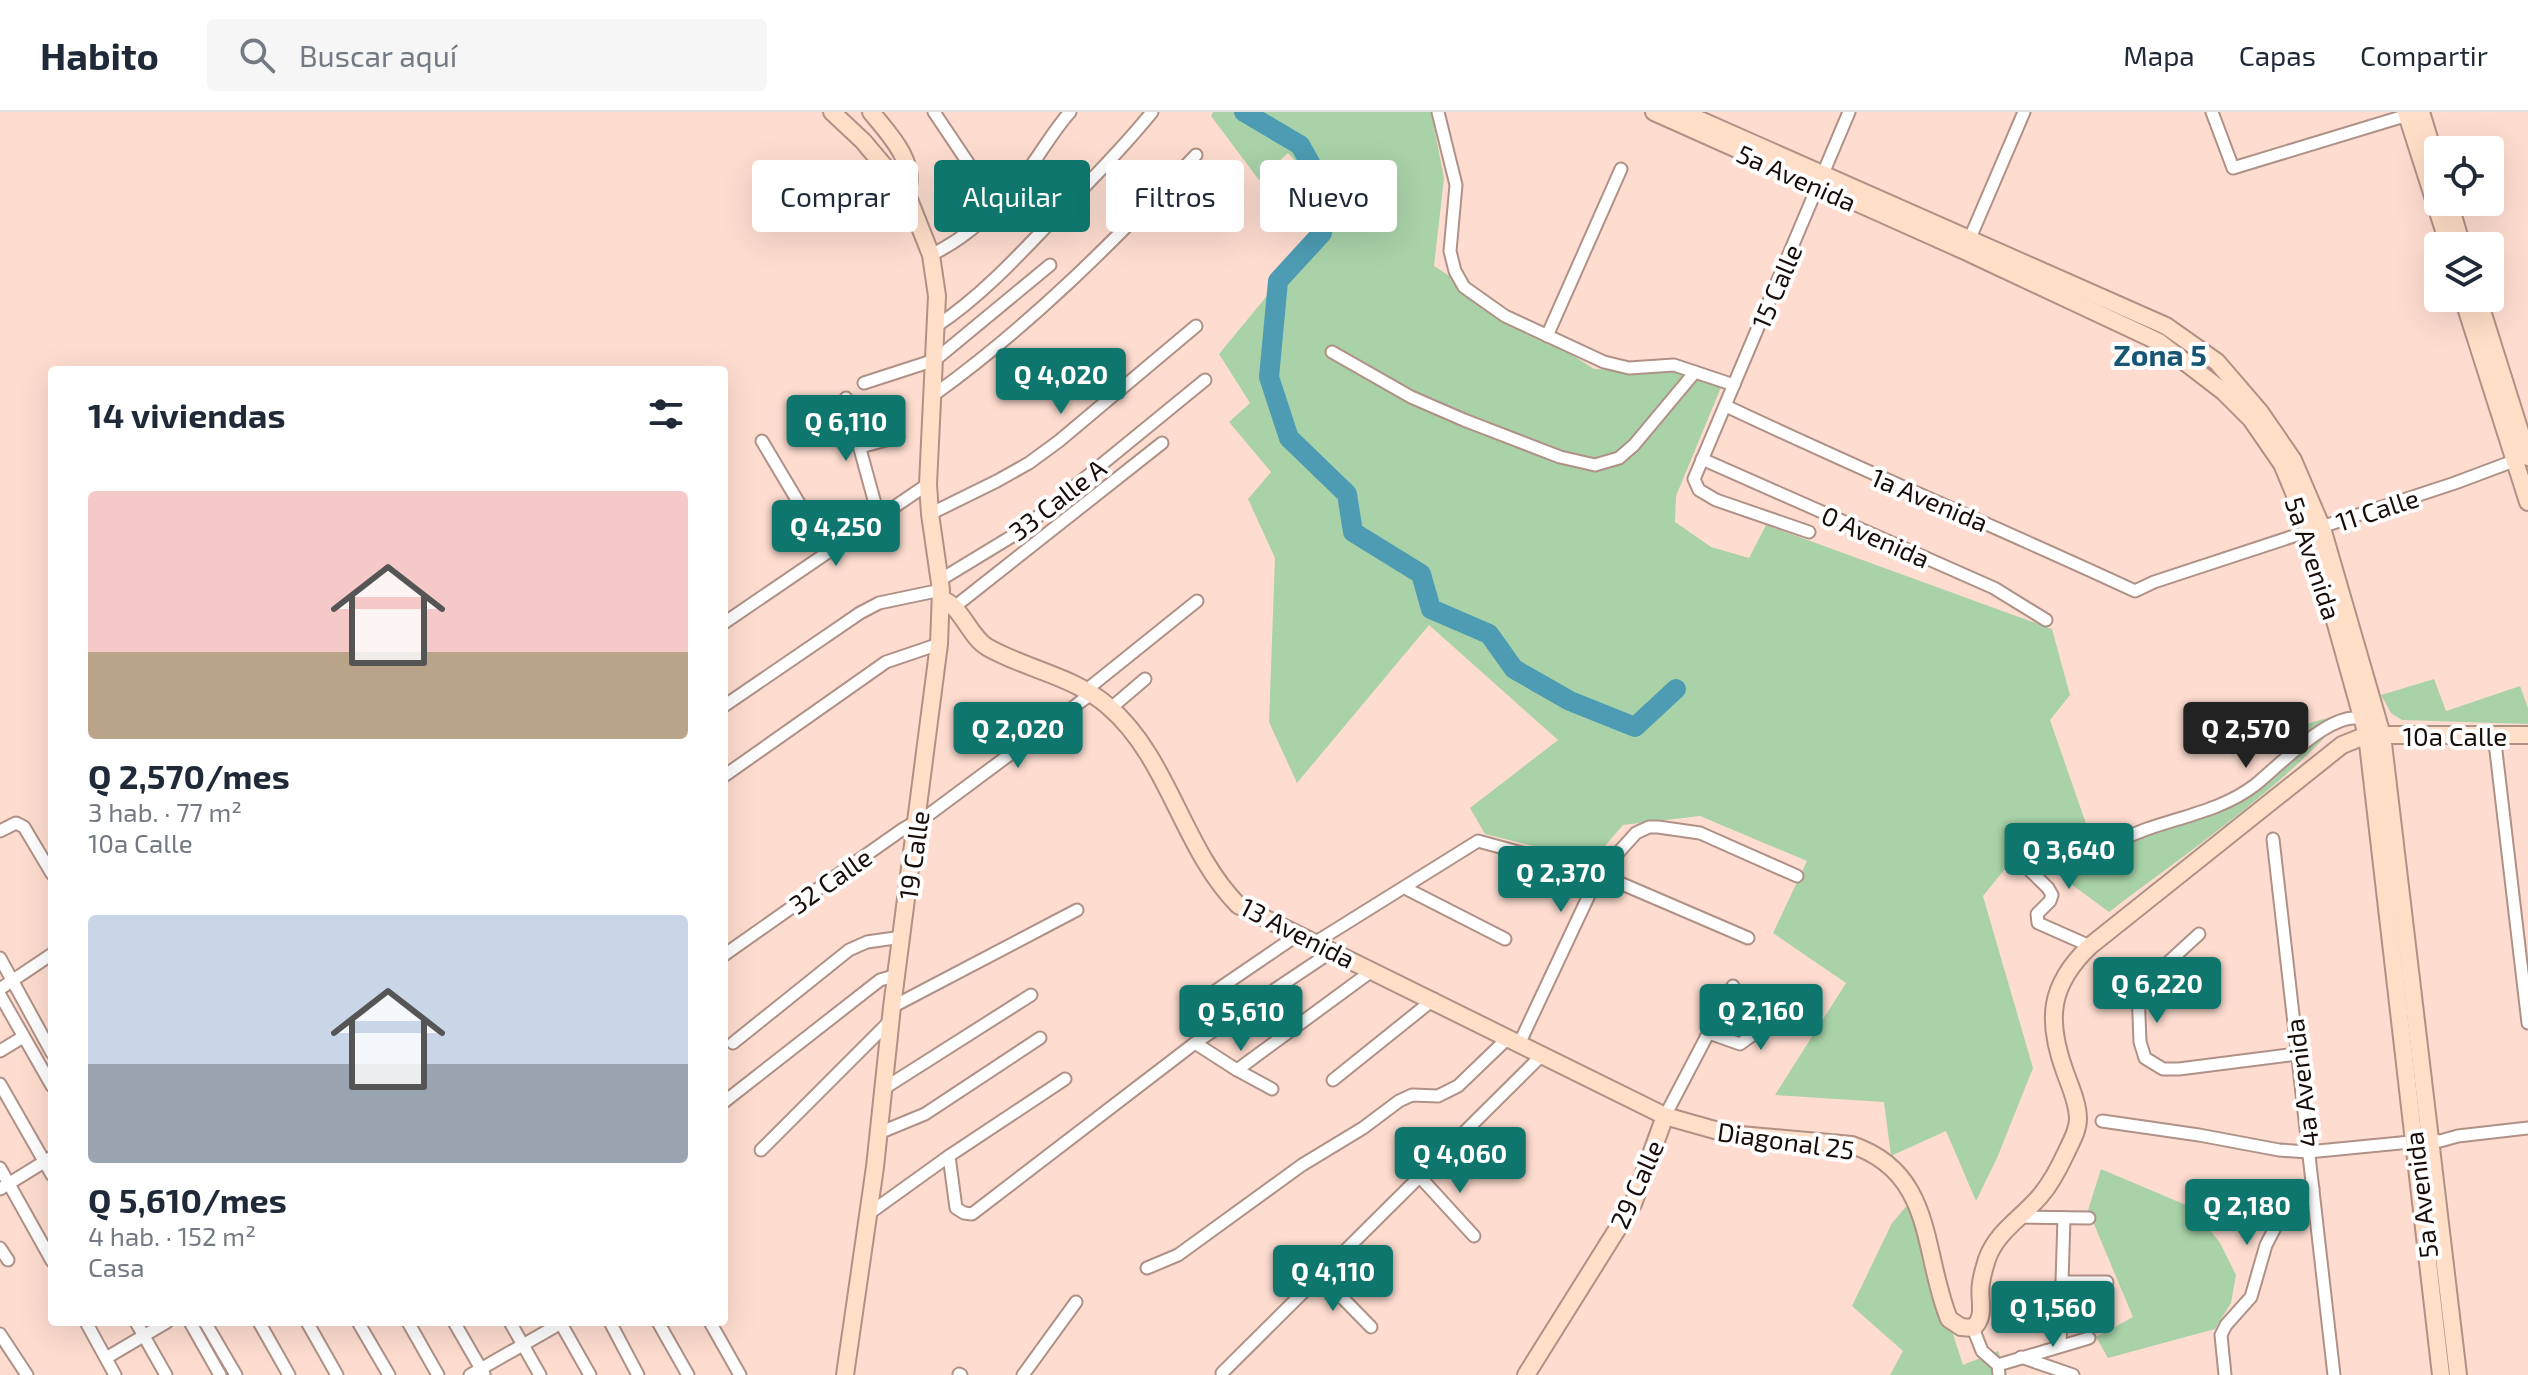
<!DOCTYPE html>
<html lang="es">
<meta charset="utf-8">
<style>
:root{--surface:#fff;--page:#f6f6f7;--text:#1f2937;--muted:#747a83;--line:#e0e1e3;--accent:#0f766e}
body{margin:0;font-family:"Exo 2",sans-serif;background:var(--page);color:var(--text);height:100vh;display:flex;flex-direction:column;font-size:30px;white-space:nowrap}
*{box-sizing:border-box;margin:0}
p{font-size:26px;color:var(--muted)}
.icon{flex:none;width:44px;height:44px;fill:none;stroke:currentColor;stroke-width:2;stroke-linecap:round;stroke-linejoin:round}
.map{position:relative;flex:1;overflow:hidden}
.details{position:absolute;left:48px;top:254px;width:680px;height:960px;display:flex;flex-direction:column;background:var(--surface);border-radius:8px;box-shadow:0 8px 32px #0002}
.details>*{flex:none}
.top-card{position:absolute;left:752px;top:48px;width:760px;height:72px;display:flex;gap:16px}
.tools{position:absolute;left:2424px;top:24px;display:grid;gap:16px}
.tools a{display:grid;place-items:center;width:80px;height:80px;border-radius:8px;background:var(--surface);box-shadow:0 8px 32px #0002;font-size:40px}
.price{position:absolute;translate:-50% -68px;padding:0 18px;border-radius:8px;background:var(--accent);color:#fff;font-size:26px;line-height:52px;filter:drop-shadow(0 2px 4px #0008)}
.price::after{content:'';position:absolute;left:50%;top:48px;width:24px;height:18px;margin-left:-12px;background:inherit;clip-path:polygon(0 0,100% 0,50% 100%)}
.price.current{background:#222;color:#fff}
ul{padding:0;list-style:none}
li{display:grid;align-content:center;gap:16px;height:424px;padding:0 40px}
li span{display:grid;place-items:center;height:248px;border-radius:8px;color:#555}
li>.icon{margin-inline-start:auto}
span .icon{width:144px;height:144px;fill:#fffc;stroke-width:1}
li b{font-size:34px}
h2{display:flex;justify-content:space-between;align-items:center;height:96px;padding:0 40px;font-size:34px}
.chip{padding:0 28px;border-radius:8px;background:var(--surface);box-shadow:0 8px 32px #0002;font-size:28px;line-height:72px}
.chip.current{background:var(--accent);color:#fff}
header{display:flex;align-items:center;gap:48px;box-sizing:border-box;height:112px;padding:0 40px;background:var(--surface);border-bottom:2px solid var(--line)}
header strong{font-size:38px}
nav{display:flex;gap:44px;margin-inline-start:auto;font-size:28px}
.search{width:560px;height:72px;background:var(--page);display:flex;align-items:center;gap:20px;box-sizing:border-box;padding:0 28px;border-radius:8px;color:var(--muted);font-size:30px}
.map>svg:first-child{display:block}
</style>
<header>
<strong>Habito</strong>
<div class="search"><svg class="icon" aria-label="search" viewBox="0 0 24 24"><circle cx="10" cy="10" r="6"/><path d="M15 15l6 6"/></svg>Buscar aquí</div>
<nav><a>Mapa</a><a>Capas</a><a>Compartir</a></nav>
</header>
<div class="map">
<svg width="2528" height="1263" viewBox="0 0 2528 1263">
<rect width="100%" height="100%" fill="#feddd0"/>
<g fill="#a9d2a8">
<path d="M1213,0H1431L1444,66L1434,154L1594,257L1676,259L1722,273L1676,384L1675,410L1711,435L1749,446L1766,413L2052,517L2070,583L2050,608L2092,729L2224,688L2298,638L2303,613L2348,600C2281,678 2191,737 2109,800L2022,736L1983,784L2033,956L1997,1046L1976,1089L1946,1019L1891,1044L1884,990L1775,983L1846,871L1773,821L1807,749L1700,704L1623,713L1592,749L1485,722L1470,696L1558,628L1429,513L1297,671L1269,610L1275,446L1248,387L1271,360L1229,310L1250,291L1219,242L1338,98L1288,41L1259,68L1211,4Z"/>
<path d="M2434,567L2446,599L2520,574L2528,596V612L2402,608L2391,601L2381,583Z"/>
<path d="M2101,1057L2193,1096L2220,1131L2236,1163L2231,1191L2215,1217L2108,1246L2096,1225L2133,1205L2088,1098Z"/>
<path d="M1910,1090L1963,1253L1998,1239L2007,1263H1890L1903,1239L1852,1194L1892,1111Z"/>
</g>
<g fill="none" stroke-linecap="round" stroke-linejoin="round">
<path stroke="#4d9cb3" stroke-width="20" d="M1244,0L1300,33L1327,81L1322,121L1278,169L1269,265L1289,326L1347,382L1353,420L1421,462L1431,497L1489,522L1514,557L1570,589L1635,615L1676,577"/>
<g stroke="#b09186" stroke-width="15">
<g id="street">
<path d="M934,0L997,94"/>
<path d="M1438,0L1456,73L1450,139L1455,159L1464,175L1505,204L1604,250L1629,256L1674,253L1734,273"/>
<path d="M2212,0L2233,56L2411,2"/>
<path d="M1970,126L2024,0"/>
<path d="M931,143C970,124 999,95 1026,61C1041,41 1053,19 1070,0"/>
<path d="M935,215C982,184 1022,140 1061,99C1092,67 1124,35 1152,0"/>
<path d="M1547,224L1621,57"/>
<path d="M1332,240L1411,285L1464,308L1560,345L1595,353L1619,346L1634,333L1695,260"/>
<path d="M864,271L935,248L1050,153"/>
<path d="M935,282C1032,212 1114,129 1196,43"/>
<path d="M846,286L879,406"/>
<path d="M1726,294C1861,358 1999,416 2135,479L2154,470L2455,371L2519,347"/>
<path d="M762,329L828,440"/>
<path d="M860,335L898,325"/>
<path d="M1702,347L1994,476L2046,508"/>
<path d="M930,402L997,369L1029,351L1059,329L1196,214"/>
<path d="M1809,420L1716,388L1699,378L1694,367L1849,0"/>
<path d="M940,468L1019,420L1205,268"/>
<path d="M953,496L1162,331"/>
<path d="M724,511L928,372"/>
<path d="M1085,579L1197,489"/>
<path d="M724,594L860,501L879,491L941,478"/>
<path d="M1111,596L1145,567"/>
<path d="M2494,622L2528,911"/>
<path d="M724,664L886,550L939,532"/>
<path d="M0,719L16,711L24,715L52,762"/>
<path d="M2273,727L2334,1263"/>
<path d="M2090,741C2109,733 2128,724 2147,717C2184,704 2224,697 2255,673C2276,657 2339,589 2367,610"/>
<path d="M2015,744L2048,776L2052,783L2050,789L2037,802L2038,811L2090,834"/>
<path d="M1405,776L1505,827"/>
<path d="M1316,830L1478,729L1599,762L1748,826"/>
<path d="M724,843L903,717L931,701L1091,582"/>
<path d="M0,846L52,941"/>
<path d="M0,877L52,842"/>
<path d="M2138,878L2140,930L2145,946L2163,957H2179L2297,942"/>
<path d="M2138,878L2199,822"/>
<path d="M2138,878L2203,871"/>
<path d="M1211,882L1299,822"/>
<path d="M0,883L52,974"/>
<path d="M892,895L1077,798"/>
<path d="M1709,921L1740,932L1762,916L1784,880"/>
<path d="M1520,930L1599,762L1636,721L1649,715H1658L1700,721L1797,764"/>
<path d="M733,931L849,838L867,830L902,825"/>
<path d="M1195,931L1237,958L1272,977"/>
<path d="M0,939L23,925"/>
<path d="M1237,958L1373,858"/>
<path d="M1333,968L1434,887"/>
<path d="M0,972L52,1063"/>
<path d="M883,977L1031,883"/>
<path d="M724,990L880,868L897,863"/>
<path d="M1665,1004L1733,874"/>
<path d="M2102,1009L2199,1023L2279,1038L2308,1040L2431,1028L2440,1029L2458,1024L2528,1016"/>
<path d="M879,1021L925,1002L1040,926"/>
<path d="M761,1038L890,909"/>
<path d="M949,1044L956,1096L964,1101L972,1102L1195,931L1334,838"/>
<path d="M0,1056L52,1149"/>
<path d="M1420,1065L1474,1124"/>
<path d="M0,1077L52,1045"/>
<path d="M867,1103L949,1044L1065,967"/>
<path d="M2019,1105L2089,1106"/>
<path d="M0,1136L8,1148"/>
<path d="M1147,1156L1178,1143L1302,1053L1363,1016L1399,989L1412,983L1438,984L1458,974L1509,925"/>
<path d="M1319,1162L1371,1215"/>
<path d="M2063,1170H2107"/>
<path d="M86,1210L115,1263"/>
<path d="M136,1210L166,1263"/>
<path d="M190,1210L220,1263"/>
<path d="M205,1210L236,1263"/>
<path d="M259,1210L289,1263"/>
<path d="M307,1210L337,1263"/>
<path d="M358,1210L389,1263"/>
<path d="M408,1210L438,1263"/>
<path d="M454,1210L484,1262"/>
<path d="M510,1210L540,1263"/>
<path d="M560,1210L590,1263"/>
<path d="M610,1210L638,1263"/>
<path d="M658,1210L688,1263"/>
<path d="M710,1210L740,1263"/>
<path d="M1973,1216L1982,1239L1998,1253L1999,1263"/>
<path d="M0,1222L27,1263"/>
<path d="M2060,1234L2064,1106"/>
<path d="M2021,1245L2073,1263"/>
<path d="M106,1246L167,1210"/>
<path d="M1998,1253L2089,1226"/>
<path d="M1222,1261L1543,942"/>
<path d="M959,1262L961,1263"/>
<path d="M470,1263L563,1210"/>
<path d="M1023,1263L1076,1190"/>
<path d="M2225,1263L2221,1223L2226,1213L2251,1185L2266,1133L2279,1108L2286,1098L2313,1077"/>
</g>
</g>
<g stroke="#b09186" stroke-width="20">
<g id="secondary">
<path d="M832,0L863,29L906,80L931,143L937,184L928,372L930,402L941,478L939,532L892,895L875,1055L845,1263"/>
<path d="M871,0C888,21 918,51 906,80"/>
<path d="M1654,0L1965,139L2159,230L2224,280L2251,307L2282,352L2310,419L2367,623L2441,1263"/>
<path d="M1682,0L2166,214L2217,250L2260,300L2293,348L2322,416L2382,623L2458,1263"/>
<path d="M2406,0L2449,134"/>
<path d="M2421,0L2438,56"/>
<path d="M2449,90L2462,134"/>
<path d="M2463,186L2528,390"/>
<path d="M2478,186L2528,345"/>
<path d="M941,487C961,493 969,524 987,535C1025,557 1074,564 1108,594C1169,646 1182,736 1238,793L1665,1004L1729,1022L1852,1033C1935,1061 1922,1141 1949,1207L1961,1215L1973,1216C1987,1204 1978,1187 1981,1171C1982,1163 1985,1154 1987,1147C1997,1119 2023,1105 2041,1083C2052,1070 2059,1056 2066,1041C2071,1030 2078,1019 2078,1007C2078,991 2070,974 2065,960C2046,908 2049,873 2090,834L2342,633L2367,623H2528"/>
<path d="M1526,1263L1633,1092L1665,1004"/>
</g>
</g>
<use href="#street" stroke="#fff" stroke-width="11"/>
<use href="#secondary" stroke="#ffdfc8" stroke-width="16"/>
</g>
<g text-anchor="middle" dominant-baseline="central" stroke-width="8" stroke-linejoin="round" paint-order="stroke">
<g font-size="26" fill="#180d09" stroke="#fff">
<text transform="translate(1797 65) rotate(24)">5a Avenida</text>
<text transform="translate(1776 174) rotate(-67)">15 Calle</text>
<text transform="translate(1057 387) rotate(-38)">33 Calle A</text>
<text transform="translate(1930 387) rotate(23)">1a Avenida</text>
<text transform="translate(2377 397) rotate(-18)">11 Calle</text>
<text transform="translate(1876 424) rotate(24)">0 Avenida</text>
<text transform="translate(2314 446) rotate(72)">5a Avenida</text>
<text x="2455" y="623">10a Calle</text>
<text transform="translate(913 743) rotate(-82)">19 Calle</text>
<text transform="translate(830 768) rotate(-35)">32 Calle</text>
<text transform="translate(1298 820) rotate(27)">13 Avenida</text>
<text transform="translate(2301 971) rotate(-97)">4a Avenida</text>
<text transform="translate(1786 1028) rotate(8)">Diagonal 25</text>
<text transform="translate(1636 1072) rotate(-66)">29 Calle</text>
<text transform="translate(2420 1083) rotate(-97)">5a Avenida</text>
</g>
<g font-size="30" font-weight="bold" fill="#175574" stroke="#fff">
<text x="2160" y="242">Zona 5</text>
</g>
</g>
</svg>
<div class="tools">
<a><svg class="icon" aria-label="locate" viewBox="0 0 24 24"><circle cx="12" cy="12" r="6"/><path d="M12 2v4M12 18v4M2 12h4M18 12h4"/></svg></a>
<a><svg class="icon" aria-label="layers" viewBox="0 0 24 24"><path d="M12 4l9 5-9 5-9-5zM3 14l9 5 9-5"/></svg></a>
</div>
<b class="price" style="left:1061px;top:304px">Q 4,020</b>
<b class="price" style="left:846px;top:351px">Q 6,110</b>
<b class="price" style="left:836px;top:456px">Q 4,250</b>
<b class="price" style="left:1018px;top:658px">Q 2,020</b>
<b class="price current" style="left:2246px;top:658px">Q 2,570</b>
<b class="price" style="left:2069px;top:779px">Q 3,640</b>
<b class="price" style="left:1561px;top:802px">Q 2,370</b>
<b class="price" style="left:2157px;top:913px">Q 6,220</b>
<b class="price" style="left:1761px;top:940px">Q 2,160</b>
<b class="price" style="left:1241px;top:941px">Q 5,610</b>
<b class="price" style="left:1460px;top:1083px">Q 4,060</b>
<b class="price" style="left:2247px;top:1135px">Q 2,180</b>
<b class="price" style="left:1333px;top:1201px">Q 4,110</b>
<b class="price" style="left:2053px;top:1237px">Q 1,560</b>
<div class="top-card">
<a class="chip">Comprar</a>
<a class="chip current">Alquilar</a>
<a class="chip">Filtros</a>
<a class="chip">Nuevo</a>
</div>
<section class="details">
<h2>14 viviendas<svg class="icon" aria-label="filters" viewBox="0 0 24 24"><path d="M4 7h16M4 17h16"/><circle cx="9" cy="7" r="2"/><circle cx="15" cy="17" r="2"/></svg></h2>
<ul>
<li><span style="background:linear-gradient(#f6c9c9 65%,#b9a48a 0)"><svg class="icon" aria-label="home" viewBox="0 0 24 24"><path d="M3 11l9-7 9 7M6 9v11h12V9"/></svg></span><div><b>Q 2,570/mes</b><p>3 hab. · 77 m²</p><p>10a Calle</p></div></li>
<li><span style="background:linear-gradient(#c9d6e8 60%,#9aa5b1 0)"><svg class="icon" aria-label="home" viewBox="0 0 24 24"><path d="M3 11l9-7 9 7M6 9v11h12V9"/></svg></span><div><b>Q 5,610/mes</b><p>4 hab. · 152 m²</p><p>Casa</p></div></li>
</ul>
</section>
</div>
